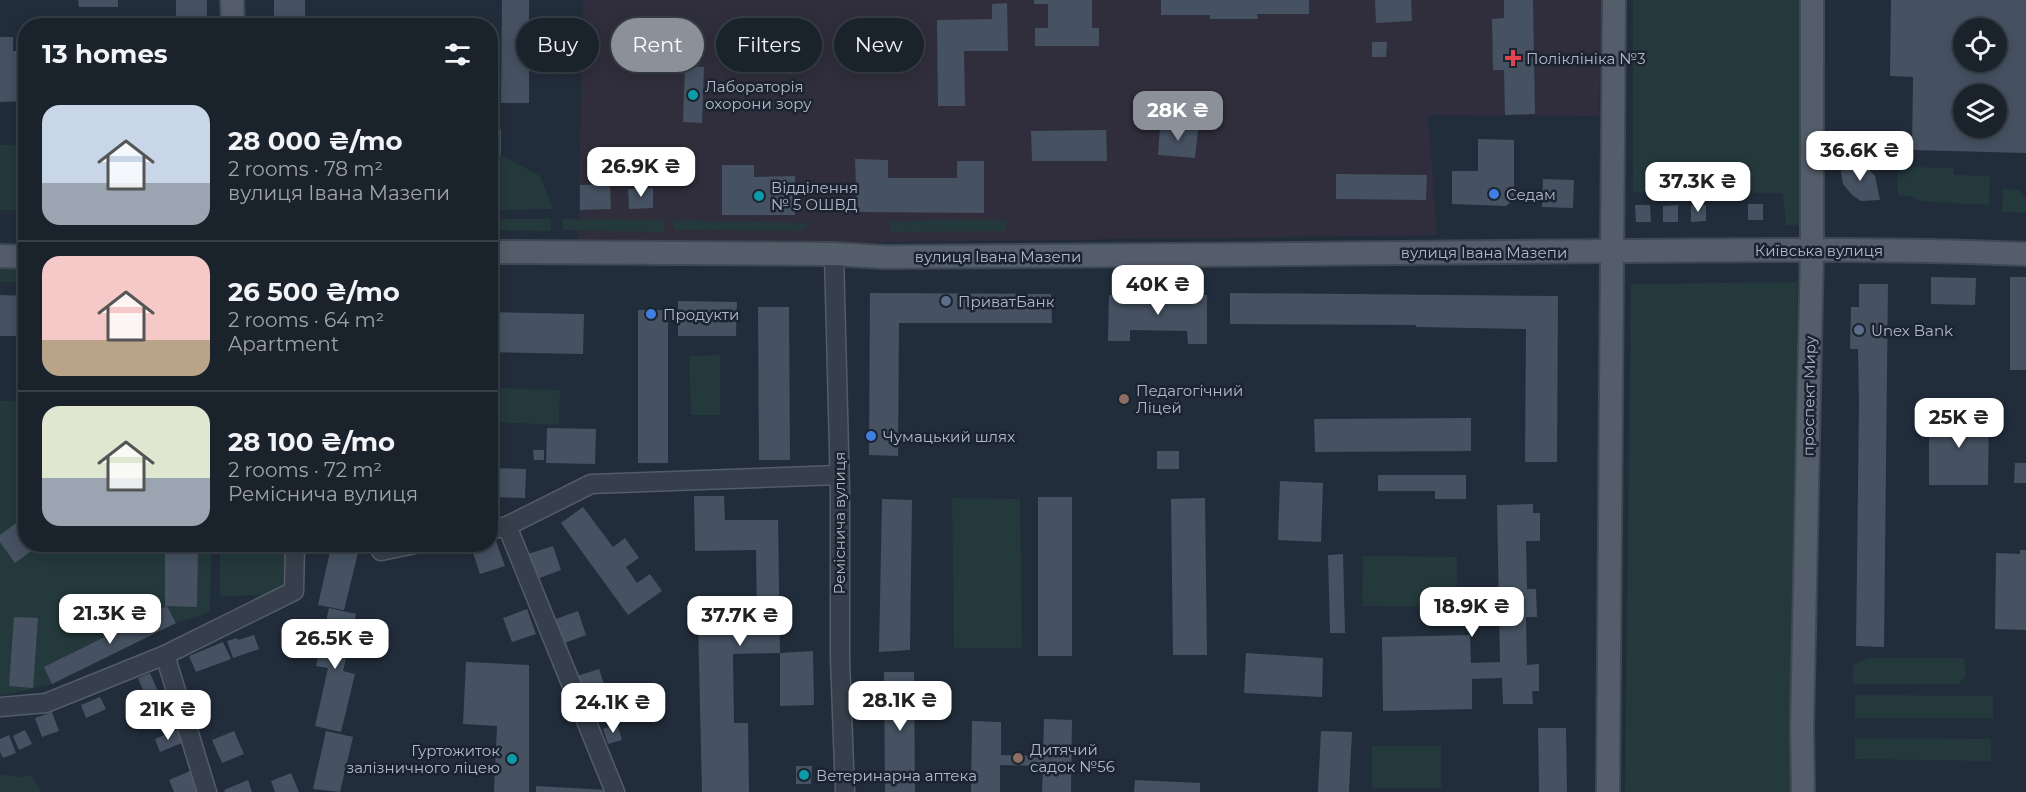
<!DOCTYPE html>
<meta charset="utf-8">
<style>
:root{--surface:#1a222c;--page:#272f38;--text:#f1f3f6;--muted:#9fa4a9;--line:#383f48;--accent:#8c9099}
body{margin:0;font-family:Montserrat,sans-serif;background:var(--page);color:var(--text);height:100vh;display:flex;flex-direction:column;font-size:22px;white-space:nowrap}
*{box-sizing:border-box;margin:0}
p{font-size:20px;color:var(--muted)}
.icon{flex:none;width:33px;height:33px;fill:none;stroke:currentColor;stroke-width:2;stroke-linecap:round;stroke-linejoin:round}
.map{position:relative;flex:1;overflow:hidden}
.details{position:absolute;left:18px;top:18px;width:480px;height:534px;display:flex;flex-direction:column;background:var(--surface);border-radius:24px;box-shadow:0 3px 15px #0003,0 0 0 2px var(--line)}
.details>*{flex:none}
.guide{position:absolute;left:516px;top:18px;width:570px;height:54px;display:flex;gap:12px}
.tools{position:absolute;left:1953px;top:18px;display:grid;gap:12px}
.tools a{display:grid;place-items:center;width:54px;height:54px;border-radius:50%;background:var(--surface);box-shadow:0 3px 15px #0003,0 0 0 2px var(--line);font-size:30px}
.price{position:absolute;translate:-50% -51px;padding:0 14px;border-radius:12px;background:#fff;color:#222;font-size:20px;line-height:39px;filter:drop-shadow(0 2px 3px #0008)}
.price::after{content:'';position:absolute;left:50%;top:36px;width:18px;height:14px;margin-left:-9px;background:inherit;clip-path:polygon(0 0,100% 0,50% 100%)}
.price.on{background:var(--accent);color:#fff}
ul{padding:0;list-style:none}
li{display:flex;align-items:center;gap:18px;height:150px;padding:0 24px}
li+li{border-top:2px solid var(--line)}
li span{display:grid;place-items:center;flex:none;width:168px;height:120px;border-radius:18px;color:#555}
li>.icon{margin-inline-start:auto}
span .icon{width:72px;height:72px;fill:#fffc;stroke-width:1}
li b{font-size:26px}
h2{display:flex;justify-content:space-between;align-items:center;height:72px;padding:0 24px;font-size:26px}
.tag{padding:0 21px;border-radius:27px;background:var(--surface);box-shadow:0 3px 15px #0003,0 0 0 2px var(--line);font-size:21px;line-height:54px}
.tag.on{background:var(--accent);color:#fff}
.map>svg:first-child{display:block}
</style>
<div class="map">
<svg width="2026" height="792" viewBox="0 0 2026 792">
<rect width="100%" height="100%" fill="#222d3b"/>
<path fill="#302e3c" d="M583,0H1601L1599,116L1428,115L1437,235L578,246Z"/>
<g fill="#24393c">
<path d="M1633,0H1803L1801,224L1786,226L1783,193L1633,192Z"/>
<rect x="0" y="145" width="25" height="65"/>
<path d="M490,155H501L540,176L553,209L491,210Z"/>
<path d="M1908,167L1954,168V175L1990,176L1989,205L1918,201L1913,197L1898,195L1897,173Z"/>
<path d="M2003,189L2019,190L2026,199V213L2002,212Z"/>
<path d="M491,219H551V231L491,230Z"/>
<path d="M562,219L664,220V232L563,230Z"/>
<path d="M673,220L810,223L802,231L674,230Z"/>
<path d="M1006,220V231L891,232L890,221Z"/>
<rect x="0" y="267" width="25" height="15"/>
<path d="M1797,282L1793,792H1625L1631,284Z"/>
<path d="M720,355V415H691L689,356Z"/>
<path d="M491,388L560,390L559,425L491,422Z"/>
<path d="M0,401H25L26,544L211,545L210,612L176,623L52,684L0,696Z"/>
<path d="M952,498L1020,499L1022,648H954Z"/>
<path d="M220,545H288L287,587L269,595L220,596Z"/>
<path d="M1363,556L1457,557V607L1362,606Z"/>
<path d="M1868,658H1964L1966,675L1959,684H1853V665Z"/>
<path d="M1855,695L1993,696V718H1855Z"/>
<path d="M1855,738L1991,739V761L1855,759Z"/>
<rect x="1372" y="746" width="69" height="42"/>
<path d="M0,775L22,777L31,775L42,792H0Z"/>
</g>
<g fill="#465262" fill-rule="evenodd">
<path d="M78,0H118V7H79Z"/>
<rect x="176" y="0" width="31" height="26"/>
<rect x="274" y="0" width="31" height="26"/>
<path d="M502,0H529V103H501Z"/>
<path d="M1034,0H1092V28H1099V46H1035V28H1048V4H1034Z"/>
<path d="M1161,0H1309V14H1257L1258,19H1210V15H1161Z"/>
<path d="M1375,0H1411L1412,21L1376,23Z"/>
<path d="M1504,0H1533L1535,114L1505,115L1504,70H1493L1492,19L1504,18Z"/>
<path d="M1891,0H2026V153L1912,150L1913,77L1890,76ZM1964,28H1996V62H1964ZM1964,94H1996V128H1964Z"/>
<path d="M1007,3L1008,51H964L965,106H938L937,20L992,19V4Z"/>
<path d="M816,26L817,62L760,63L759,27Z"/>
<path d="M0,37H13V51H26V101L0,102Z"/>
<path d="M1372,42H1387L1386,57H1372Z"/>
<path d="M685,66L704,67L702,123L683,122Z"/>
<path d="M1160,127L1198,130L1195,158L1158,155Z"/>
<path d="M501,129V155H490V130Z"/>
<path d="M1106,130L1107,161H1032L1031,131Z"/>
<path d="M1478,139L1514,140V198L1511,202L1506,206L1452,204V171H1478Z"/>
<path d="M855,159L888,160V178H957V161H984V213L857,212Z"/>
<path d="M1844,162L1866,166L1875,176L1880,200L1861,201L1852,195L1843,184L1841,172Z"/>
<path d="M722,165H754V177L795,176V215H722Z"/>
<path d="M1336,174L1427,175L1426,200L1336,199Z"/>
<path d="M1543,179L1574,180L1573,208L1542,207Z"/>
<path d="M610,184L611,209L580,210V185Z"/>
<path d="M653,188V208L629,209L628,189Z"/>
<rect x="1748" y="204" width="15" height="16"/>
<path d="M1635,205H1650L1651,222H1636Z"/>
<path d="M1678,205V222H1663V206Z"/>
<path d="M1691,205H1706V221L1691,222Z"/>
<path d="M1931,277L1976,278L1975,305L1931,304Z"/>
<rect x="2010" y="277" width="16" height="93"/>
<path d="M1859,284H1888L1884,647L1856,646L1859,403L1858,349H1850L1851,307H1859Z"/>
<path d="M870,293L1051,294L1052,323H899L898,456L869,455Z"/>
<path d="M1230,293L1558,296L1557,462H1525L1526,329L1416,327V325L1230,324Z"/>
<path d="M0,295L26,296V336H0Z"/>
<path d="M1109,295H1207V344H1188L1187,331L1130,330V341H1108Z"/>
<path d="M678,301L737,302L736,336H678Z"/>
<path d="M758,307H789L790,460H759Z"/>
<rect x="638" y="310" width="30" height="153"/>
<path d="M490,312L584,314L583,354L490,352Z"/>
<path d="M1929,413L1989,414L1988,485H1929Z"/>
<path d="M1471,418V451L1315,452L1314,419Z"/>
<path d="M547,428L596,429L595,464L546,463Z"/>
<path d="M533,450H544V460H534Z"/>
<rect x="1157" y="451" width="22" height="18"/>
<path d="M2015,463H2026V483H2014Z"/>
<path d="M490,468L526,469L525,498L490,497Z"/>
<path d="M1378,475H1466V499H1435V491H1378Z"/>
<path d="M1280,481L1323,483L1321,542L1278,540Z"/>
<path d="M694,496H724L725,520H778L780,653L813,651L814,705L780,706V653L733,654L734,723H748L749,792H702L698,622L757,621L756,550L695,551Z"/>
<rect x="1038" y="497" width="34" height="159"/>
<path d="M1205,498L1207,655H1173L1171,499Z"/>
<path d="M882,499L912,500L910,650L879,652Z"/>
<path d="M1533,504V513H1540V541H1526L1527,589H1536L1537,617H1526L1527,665L1539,664V691H1532L1533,704H1503L1502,678L1472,679V709L1383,711L1382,637L1470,635L1471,663L1500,662L1497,505Z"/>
<path d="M583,507L613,547L625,538L639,558L626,567L637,583L650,574L662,591L628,615L561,523Z"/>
<path d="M26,516V544H41L15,563L0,542V535Z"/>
<path d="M496,541L505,566L480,574L472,550Z"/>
<path d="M165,544H198L197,607L165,606Z"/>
<path d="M553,546L561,570L537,579L528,554Z"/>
<path d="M331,547L358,553L344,610L318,605Z"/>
<path d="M2020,550H2026V630L1995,629L1996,553L2020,554Z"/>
<path d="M1343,554L1345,633H1330L1328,555Z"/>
<path d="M167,606L176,623L52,684L44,667Z"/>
<path d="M329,608L356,614L343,671L355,674L341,732L315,726L328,668L316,666Z"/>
<path d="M527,609L536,634L512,642L503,618Z"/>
<path d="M578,611L586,635L562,644L553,620Z"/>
<path d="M14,617L38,618L33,688L9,686Z"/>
<path d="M254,635L259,649L233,658L227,641L237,638L238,640Z"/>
<path d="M223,642L231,659L196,672L189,656Z"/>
<path d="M1246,653L1323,658L1322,697L1244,693Z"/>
<path d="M466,662L529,665V792H494L497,726L463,724Z"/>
<path d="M599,669L607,693L583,701L574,677Z"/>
<path d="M884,672H914L915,792H885Z"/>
<path d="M150,673L167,712L154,717L138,678Z"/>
<path d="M100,697L106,709L86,718L81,705Z"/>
<path d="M52,712L59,731L42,737L35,718Z"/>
<path d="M1044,719L1072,720L1071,792H1042L1043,766L1000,765V792H971L972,721L1001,722V755L1043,756Z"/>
<path d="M617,724L622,740L608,744L603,729Z"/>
<path d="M1538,728H1566L1567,792H1539Z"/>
<path d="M25,730L32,744L19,750L13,736Z"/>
<path d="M177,730L182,743L160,752L155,739Z"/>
<path d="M234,731L244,754L222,763L212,740Z"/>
<path d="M326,731L353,737L340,792L313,789Z"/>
<path d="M1321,731L1352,732L1349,792H1318Z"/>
<path d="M9,735L16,753L3,758L0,752V739Z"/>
<path d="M796,766H812L811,784H796Z"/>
<path d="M190,771L198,792H174L169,780Z"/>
<path d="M291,773L299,792H275L271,781Z"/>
<path d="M248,780L252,792H225L224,790Z"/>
<path d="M1135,780L1200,783V792H1134Z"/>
<path d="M536,786L606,790V792H536Z"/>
</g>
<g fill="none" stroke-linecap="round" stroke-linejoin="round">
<g stroke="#545c69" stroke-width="21">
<g id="minor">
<path d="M834,254L840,490V659L845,792"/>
<path d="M507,526L615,792"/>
<path d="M490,530L507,526L591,484L839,475"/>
<path d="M381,544V551L415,544"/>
<path d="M165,655L207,792"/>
<path d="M0,707L46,703L165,655L294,591L295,544"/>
</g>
</g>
<g stroke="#3f4854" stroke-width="26">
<g id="major">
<path d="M232,0L233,26"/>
<path d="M490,252L834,254L885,257C1128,256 1370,253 1613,251C1751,250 1888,248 2026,254"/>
<path d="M0,256L26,257"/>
<path d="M1608,792L1614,0"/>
<path d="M1803,792L1802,727L1812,249V0"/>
</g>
</g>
<use href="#minor" stroke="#363f4b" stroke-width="18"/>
<use href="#major" stroke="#545e6b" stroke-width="22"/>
</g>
<path fill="#e0444e" stroke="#1b2430" stroke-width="2" d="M1510 49h6v6h6v6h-6v6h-6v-6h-6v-6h6z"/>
<g fill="#0f9aa8" stroke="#1b2430" stroke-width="2">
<circle cx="693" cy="95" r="6"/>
<circle cx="759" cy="196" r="6"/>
<circle cx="512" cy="759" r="6"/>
<circle cx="804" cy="775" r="6"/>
</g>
<g fill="#3f7fe0" stroke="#1b2430" stroke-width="2">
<circle cx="1494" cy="194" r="6"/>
<circle cx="651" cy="314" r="6"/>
<circle cx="871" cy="436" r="6"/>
</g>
<g fill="#5c6f8a" stroke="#1b2430" stroke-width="2">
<circle cx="946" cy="301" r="6"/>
<circle cx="1859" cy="330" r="6"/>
</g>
<g fill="#8d6e63" stroke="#1b2430" stroke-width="2">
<circle cx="1124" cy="399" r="6"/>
<circle cx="1018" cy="758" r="6"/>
</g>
<g text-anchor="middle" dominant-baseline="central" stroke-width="5" stroke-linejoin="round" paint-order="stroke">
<g font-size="15" fill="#b1b9c7" stroke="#1b2430" text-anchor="start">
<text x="1526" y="58">Поліклініка №3</text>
<text x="705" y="86">Лабораторія<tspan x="705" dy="17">охорони зору</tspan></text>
<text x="771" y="187">Відділення<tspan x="771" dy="17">№ 5 ОШВД</tspan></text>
<text x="1506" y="194">Седам</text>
<text x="958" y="301">ПриватБанк</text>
<text x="663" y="314">Продукти</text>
<text x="1871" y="330">Unex Bank</text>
<text x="1136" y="390">Педагогічний<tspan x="1136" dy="17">Ліцей</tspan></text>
<text x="883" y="436">Чумацький шлях</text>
<text x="1030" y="749">Дитячий<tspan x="1030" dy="17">садок №56</tspan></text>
<text x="500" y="750" text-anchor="end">Гуртожиток<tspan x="500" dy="17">залізничного ліцею</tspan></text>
<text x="816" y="775">Ветеринарна аптека</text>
</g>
<g font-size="15" fill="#b1b9c7" stroke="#1b2430">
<text x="1819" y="250">Київська вулиця</text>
<text x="1484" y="252">вулиця Івана Мазепи</text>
<text x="998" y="256">вулиця Івана Мазепи</text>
<text transform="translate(1809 396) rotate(-89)">проспект Миру</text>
<text transform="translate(839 523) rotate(-90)">Реміснича вулиця</text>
</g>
</g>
</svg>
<div class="tools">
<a><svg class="icon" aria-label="locate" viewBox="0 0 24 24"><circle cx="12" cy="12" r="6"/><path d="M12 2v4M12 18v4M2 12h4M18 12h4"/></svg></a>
<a><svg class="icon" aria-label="layers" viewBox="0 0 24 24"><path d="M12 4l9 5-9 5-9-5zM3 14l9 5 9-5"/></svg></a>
</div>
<b class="price on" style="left:1178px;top:142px">28K ₴</b>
<b class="price" style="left:1860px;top:182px">36.6K ₴</b>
<b class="price" style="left:641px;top:198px">26.9K ₴</b>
<b class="price" style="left:1698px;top:213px">37.3K ₴</b>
<b class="price" style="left:1158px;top:316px">40K ₴</b>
<b class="price" style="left:1959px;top:449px">25K ₴</b>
<b class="price" style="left:1472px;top:638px">18.9K ₴</b>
<b class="price" style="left:110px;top:645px">21.3K ₴</b>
<b class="price" style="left:740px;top:647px">37.7K ₴</b>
<b class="price" style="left:335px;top:670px">26.5K ₴</b>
<b class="price" style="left:900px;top:732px">28.1K ₴</b>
<b class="price" style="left:613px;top:734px">24.1K ₴</b>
<b class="price" style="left:168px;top:741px">21K ₴</b>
<div class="guide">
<a class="tag">Buy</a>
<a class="tag on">Rent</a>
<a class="tag">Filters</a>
<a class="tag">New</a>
</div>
<section class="details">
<h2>13 homes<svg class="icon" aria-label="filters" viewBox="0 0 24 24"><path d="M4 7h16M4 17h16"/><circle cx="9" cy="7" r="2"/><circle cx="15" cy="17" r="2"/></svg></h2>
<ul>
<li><span style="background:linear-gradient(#c9d6e8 65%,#9aa5b1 0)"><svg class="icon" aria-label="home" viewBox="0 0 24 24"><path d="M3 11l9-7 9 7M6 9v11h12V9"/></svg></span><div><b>28 000 ₴/mo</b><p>2 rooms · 78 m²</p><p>вулиця Івана Мазепи</p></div></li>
<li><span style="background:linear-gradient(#f6c9c9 70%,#b9a48a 0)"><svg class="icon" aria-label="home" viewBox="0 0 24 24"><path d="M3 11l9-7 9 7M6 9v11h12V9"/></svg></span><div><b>26 500 ₴/mo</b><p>2 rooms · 64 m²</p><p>Apartment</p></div></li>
<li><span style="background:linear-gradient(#dfe7d0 60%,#9aa5b1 0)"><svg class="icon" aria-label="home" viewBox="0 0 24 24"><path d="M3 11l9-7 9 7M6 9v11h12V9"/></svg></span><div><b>28 100 ₴/mo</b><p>2 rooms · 72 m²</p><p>Реміснича вулиця</p></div></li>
</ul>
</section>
</div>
